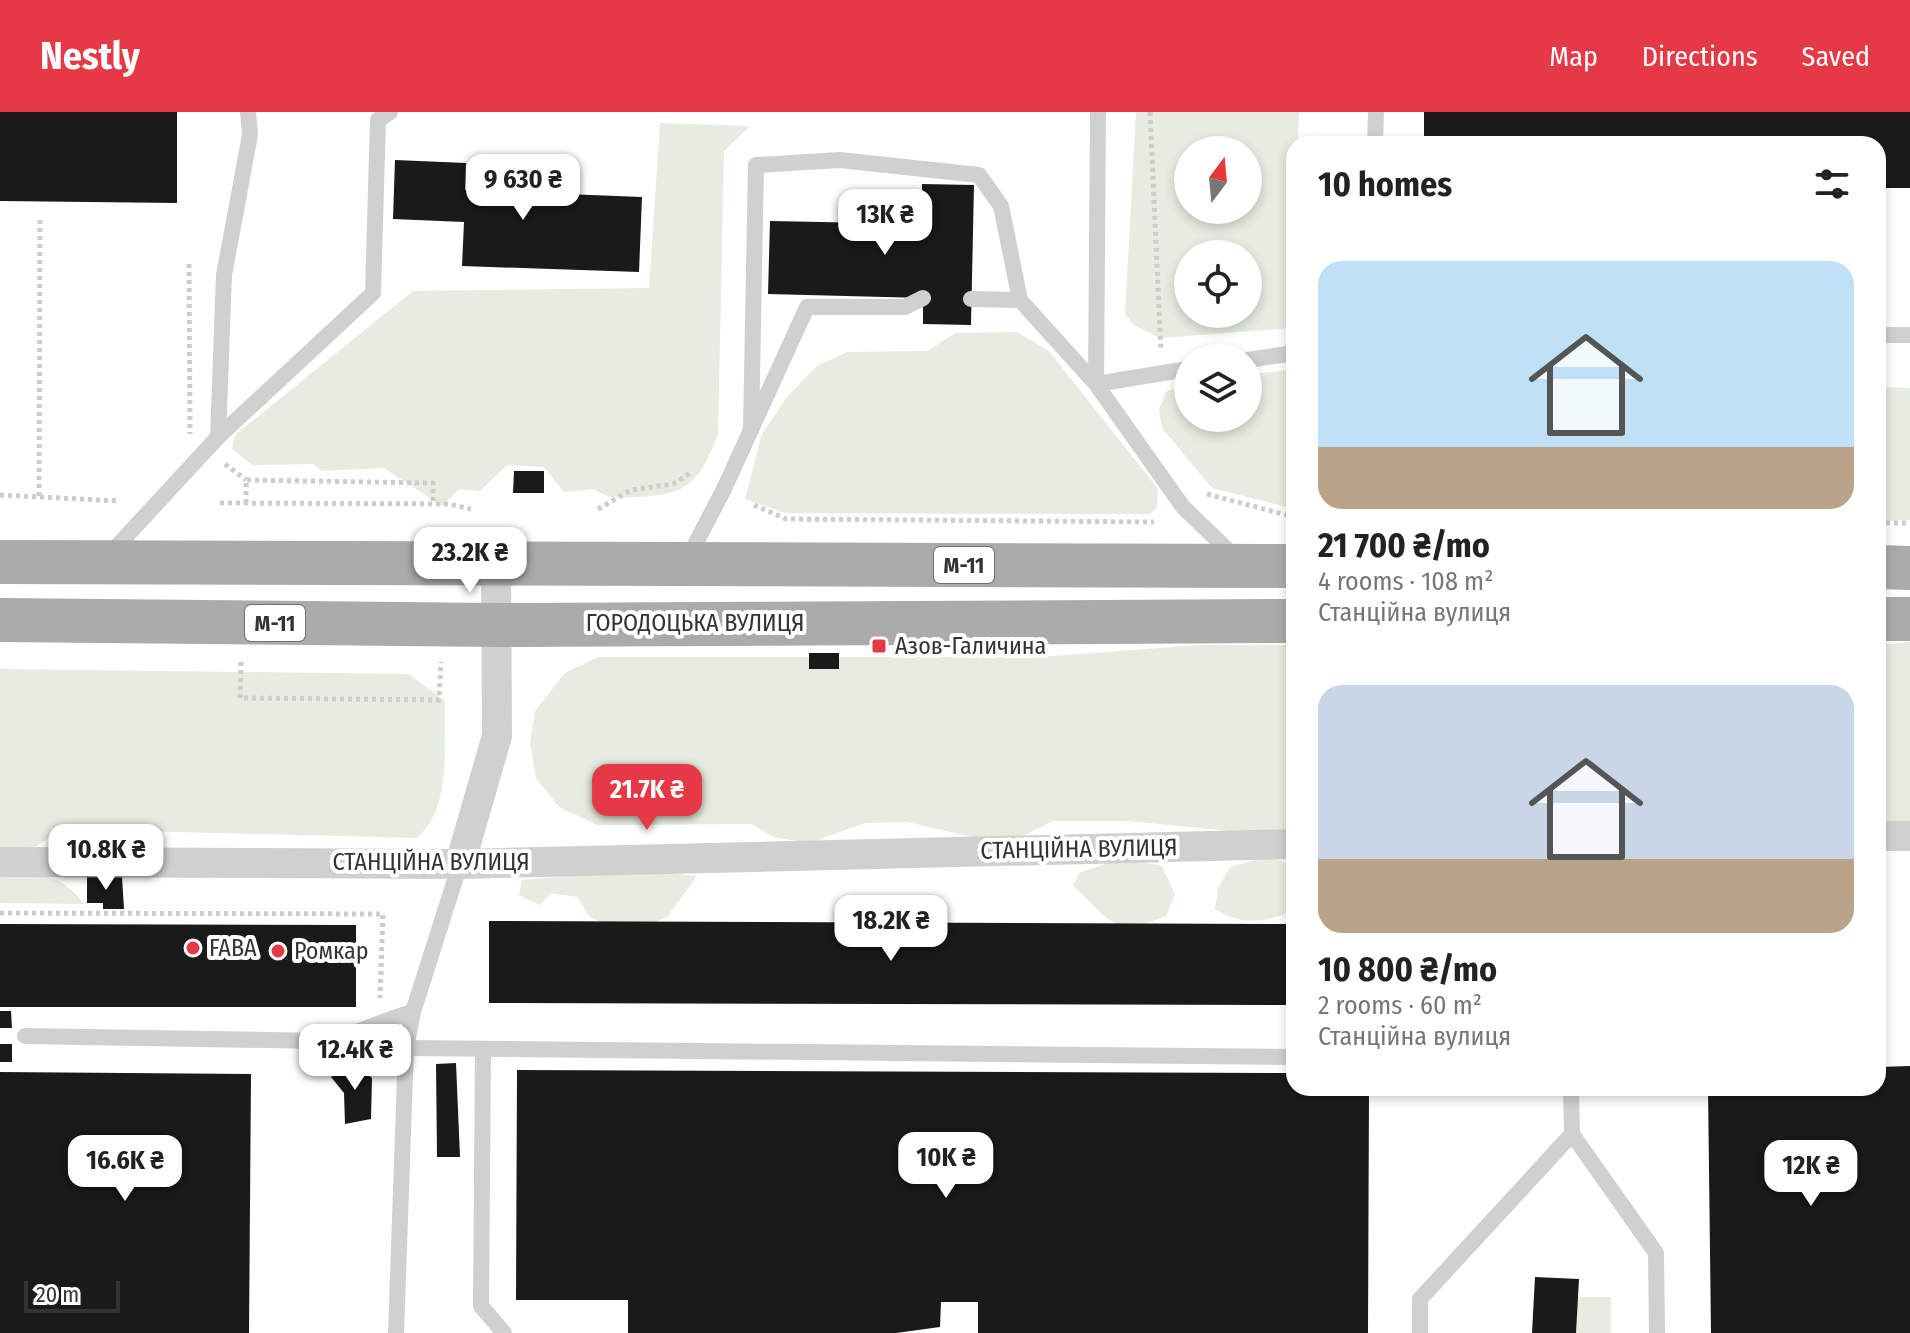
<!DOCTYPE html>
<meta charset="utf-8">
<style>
:root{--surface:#fff;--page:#f6f6f6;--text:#222;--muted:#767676;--accent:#e63946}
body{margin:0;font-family:"Fira Sans Condensed",sans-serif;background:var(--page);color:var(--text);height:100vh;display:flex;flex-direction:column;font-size:30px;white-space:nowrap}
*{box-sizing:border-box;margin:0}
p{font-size:26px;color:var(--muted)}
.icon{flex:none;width:44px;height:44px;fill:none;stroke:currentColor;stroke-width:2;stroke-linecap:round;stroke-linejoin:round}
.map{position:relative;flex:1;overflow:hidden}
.sheet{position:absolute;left:1286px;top:24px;width:600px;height:960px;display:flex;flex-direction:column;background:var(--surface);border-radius:24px;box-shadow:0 4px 12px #0003}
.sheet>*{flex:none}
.needle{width:52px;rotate:16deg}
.buttons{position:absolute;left:1174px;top:24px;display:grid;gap:16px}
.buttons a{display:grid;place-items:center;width:88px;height:88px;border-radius:50%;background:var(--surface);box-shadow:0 4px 12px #0003;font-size:40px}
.scale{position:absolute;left:24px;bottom:20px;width:96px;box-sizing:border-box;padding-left:8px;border:4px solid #333;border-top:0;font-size:22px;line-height:28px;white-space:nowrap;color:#333;-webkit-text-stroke:6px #fff;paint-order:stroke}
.price{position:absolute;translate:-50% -68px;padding:0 18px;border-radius:16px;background:#fff;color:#222;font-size:26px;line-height:52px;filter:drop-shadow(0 2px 4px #0008)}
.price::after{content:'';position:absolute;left:50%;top:48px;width:24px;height:18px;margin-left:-12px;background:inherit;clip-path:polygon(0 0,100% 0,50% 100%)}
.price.active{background:var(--accent);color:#fff}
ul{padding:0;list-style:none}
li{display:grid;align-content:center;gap:16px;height:424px;padding:0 32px}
li span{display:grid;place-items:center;height:248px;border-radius:24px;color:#555}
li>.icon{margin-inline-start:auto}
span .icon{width:144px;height:144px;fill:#fffc;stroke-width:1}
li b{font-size:34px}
h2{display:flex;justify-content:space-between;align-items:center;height:96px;padding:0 32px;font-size:34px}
header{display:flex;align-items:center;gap:48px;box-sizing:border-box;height:112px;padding:0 40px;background:var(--accent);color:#fff}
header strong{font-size:38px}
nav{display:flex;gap:44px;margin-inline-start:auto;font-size:28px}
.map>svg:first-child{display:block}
</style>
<header>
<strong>Nestly</strong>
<nav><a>Map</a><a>Directions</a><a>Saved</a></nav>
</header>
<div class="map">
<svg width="1910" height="1221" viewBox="0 0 1910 1221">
<rect width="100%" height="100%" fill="#fff"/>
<g fill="#e6ecdf" fill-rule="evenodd">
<path d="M1136,0H1299L1298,32H1294V178L1290,216L1160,226L1134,213L1125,202ZM1188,38H1248V98H1188ZM1188,142H1248V202H1188Z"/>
<path d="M660,11L750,14L724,39L718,323C698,372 688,383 635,385C618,386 608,387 594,377L564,380L544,355L507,353L480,379L459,377L442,394L384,356L322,359L313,352L252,353L232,337L235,323L413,179L649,176Z"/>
<path d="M1017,220L1049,239L1158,377L1157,395L1150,402L785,401L745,387L762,322L787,285L817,254L847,240L927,239L955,221Z"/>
<path d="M1294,257V397L1212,376L1162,316L1159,298L1166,280L1188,270V306H1248V263Z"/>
<path d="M1878,275L1910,276V408L1878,409Z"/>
<path d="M1910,530V718H1878V533Z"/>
<path d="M1199,533H1294V717L1229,719L1129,709H1053L1006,733L907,710L865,711L809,731L773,725L752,712L597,713L559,695L536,666L530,631L535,599L565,561L598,545H1039Z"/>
<path d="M0,557L409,562L445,589C443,633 453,694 417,726L62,717L35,735L0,737Z"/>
<path d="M1269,744L1294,754V798C1266,811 1241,814 1215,797L1218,776L1230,755Z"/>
<path d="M1122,746L1162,754L1175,782L1166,804C1112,827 1111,808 1073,774L1079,761Z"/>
<path d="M0,757C36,762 61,760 84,792L0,791Z"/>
<path d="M637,758L697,764L667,805L643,815L615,816L590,805L577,785L551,781L540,793L519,783L522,768Z"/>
<rect x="1559" y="1185" width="52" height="36"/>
</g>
<g fill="#1a1a1a">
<path d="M0,0H177V91L0,89Z"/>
<path d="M1424,0H1910V76H1878V32H1424Z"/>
<path d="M395,48L466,51L465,78L642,85L639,160L462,154L464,110L393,107Z"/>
<path d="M922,72L974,73L971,213L923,212V186L768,182L770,109L922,112Z"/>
<path d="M514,359H544V381H513Z"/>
<rect x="809" y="541" width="30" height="16"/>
<path d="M87,765H122L124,797H103V791H87Z"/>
<path d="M489,809L1294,812V893L489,891Z"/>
<path d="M0,812L356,813V895H0Z"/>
<path d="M0,899H11L12,916H0Z"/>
<rect x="0" y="932" width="12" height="18"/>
<path d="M349,946L372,966L371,1007L345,1012L344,981L331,965Z"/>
<path d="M456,951L460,1045H437L436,952Z"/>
<path d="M1910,954V1221H1711L1708,976H1878V955Z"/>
<path d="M517,958L1294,961V976H1369L1368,1221H978V1190H941L940,1215L896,1221H628V1188H516Z"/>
<path d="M0,960L251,962L249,1221H0Z"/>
<path d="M1535,1165L1579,1167L1576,1221H1532Z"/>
</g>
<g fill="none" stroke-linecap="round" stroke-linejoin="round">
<g stroke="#cdcdcd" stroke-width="5" stroke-dasharray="4 4" stroke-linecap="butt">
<path d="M1150,0L1161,240"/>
<path d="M189,152L190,322"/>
<path d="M225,352L246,368"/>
<path d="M1207,382L1294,405"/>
<path d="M0,383L120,389"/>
<path d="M39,384L40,106"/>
<path d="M220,391L449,392L471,397"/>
<path d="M246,391V368L433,371V392"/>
<path d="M754,393L786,407L1154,410"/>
<path d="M598,397L631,378L673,372L692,360"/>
<path d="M1878,411H1910"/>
<path d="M241,550L240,586L439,588L441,550"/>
<path d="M0,801L383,802L380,886"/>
</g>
<g stroke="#d0d0d0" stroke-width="16">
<path d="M1098,0L1096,272L1188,257"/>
<path d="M1375,32L1376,0"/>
<path d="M971,187L1020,188"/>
<path d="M1878,223H1910"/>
<path d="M1248,248L1294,241"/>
<path d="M751,318L756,53L840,48L979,63L1001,94L1020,188L1096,272L1183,395L1237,447"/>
<path d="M218,325L224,163L250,23L248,0"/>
<path d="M108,444L218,325L373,181L378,8L390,0"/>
<path d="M687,448L724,377L807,195H905L923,186"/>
<path d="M25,924L323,929C355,924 381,908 413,900"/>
<path d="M406,936L1294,945"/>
<path d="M483,938L481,1194L504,1221"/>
<path d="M1572,1022L1656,1141L1657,1221"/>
<path d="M396,1221L406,936L413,900L460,752"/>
<path d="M1420,1221V1187L1572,1022L1571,976"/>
</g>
<g stroke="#d0d0d0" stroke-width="30">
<path d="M1878,724H1910"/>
<path d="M0,750L460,752L1294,732"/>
<path d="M460,752L497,624L496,452"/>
</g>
<g stroke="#ababab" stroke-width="44">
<path d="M0,450L1294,454"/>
<path d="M1878,455L1910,456"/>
<path d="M1878,507H1910"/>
<path d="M0,508L498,513L1294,509"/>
</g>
</g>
<g fill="#e63946" stroke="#fff" stroke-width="3">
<rect x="871" y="526" width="16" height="16" rx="4"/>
<circle cx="193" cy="836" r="8"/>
<circle cx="278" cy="839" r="8"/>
</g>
<g text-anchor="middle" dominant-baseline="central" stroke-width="8" stroke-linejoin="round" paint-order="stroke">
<g fill="#fff" stroke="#707070" stroke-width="2">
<rect x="934" y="435" width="60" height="36" rx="6"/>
<rect x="245" y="493" width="60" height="36" rx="6"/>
</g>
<g font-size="22" font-weight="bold" fill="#333">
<text x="964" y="453">М-11</text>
<text x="275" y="511">М-11</text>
</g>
<g font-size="24" fill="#333" stroke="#fff">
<text x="695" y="511">ГОРОДОЦЬКА ВУЛИЦЯ</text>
<text transform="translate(1079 737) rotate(-1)">СТАНЦІЙНА ВУЛИЦЯ</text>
<text x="431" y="750">СТАНЦІЙНА ВУЛИЦЯ</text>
</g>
<g font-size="24" fill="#333" stroke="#fff" text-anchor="start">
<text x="895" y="534">Азов-Галичина</text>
<text x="209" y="836">FABA</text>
<text x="294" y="839">Ромкар</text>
</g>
</g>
</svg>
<div class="buttons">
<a><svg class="needle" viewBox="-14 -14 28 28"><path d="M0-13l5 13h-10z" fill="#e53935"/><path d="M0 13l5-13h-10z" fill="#767676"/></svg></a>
<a><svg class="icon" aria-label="locate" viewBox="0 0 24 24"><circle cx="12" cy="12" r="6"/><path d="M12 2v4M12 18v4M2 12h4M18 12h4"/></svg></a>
<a><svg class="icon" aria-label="layers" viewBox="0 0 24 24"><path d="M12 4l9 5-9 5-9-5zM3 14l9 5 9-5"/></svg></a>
</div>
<div class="scale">20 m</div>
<b class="price" style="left:523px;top:110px">9 630 ₴</b>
<b class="price" style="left:885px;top:145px">13K ₴</b>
<b class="price" style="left:470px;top:483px">23.2K ₴</b>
<b class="price active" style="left:647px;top:720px">21.7K ₴</b>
<b class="price" style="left:106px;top:780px">10.8K ₴</b>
<b class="price" style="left:891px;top:851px">18.2K ₴</b>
<b class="price" style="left:355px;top:980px">12.4K ₴</b>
<b class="price" style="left:946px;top:1088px">10K ₴</b>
<b class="price" style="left:125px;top:1091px">16.6K ₴</b>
<b class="price" style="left:1811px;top:1096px">12K ₴</b>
<section class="sheet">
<h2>10 homes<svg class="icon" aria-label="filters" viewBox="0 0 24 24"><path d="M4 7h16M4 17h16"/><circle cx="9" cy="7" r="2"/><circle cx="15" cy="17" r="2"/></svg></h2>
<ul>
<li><span style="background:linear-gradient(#bfe0f5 75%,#b9a48a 0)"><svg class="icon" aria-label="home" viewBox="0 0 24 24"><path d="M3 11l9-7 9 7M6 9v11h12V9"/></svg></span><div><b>21 700 ₴/mo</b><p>4 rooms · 108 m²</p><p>Станційна вулиця</p></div></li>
<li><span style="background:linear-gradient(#c9d6e8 70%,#b9a48a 0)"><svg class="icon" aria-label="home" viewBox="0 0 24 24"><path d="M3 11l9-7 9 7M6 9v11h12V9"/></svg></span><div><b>10 800 ₴/mo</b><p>2 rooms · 60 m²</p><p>Станційна вулиця</p></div></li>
</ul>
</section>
</div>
